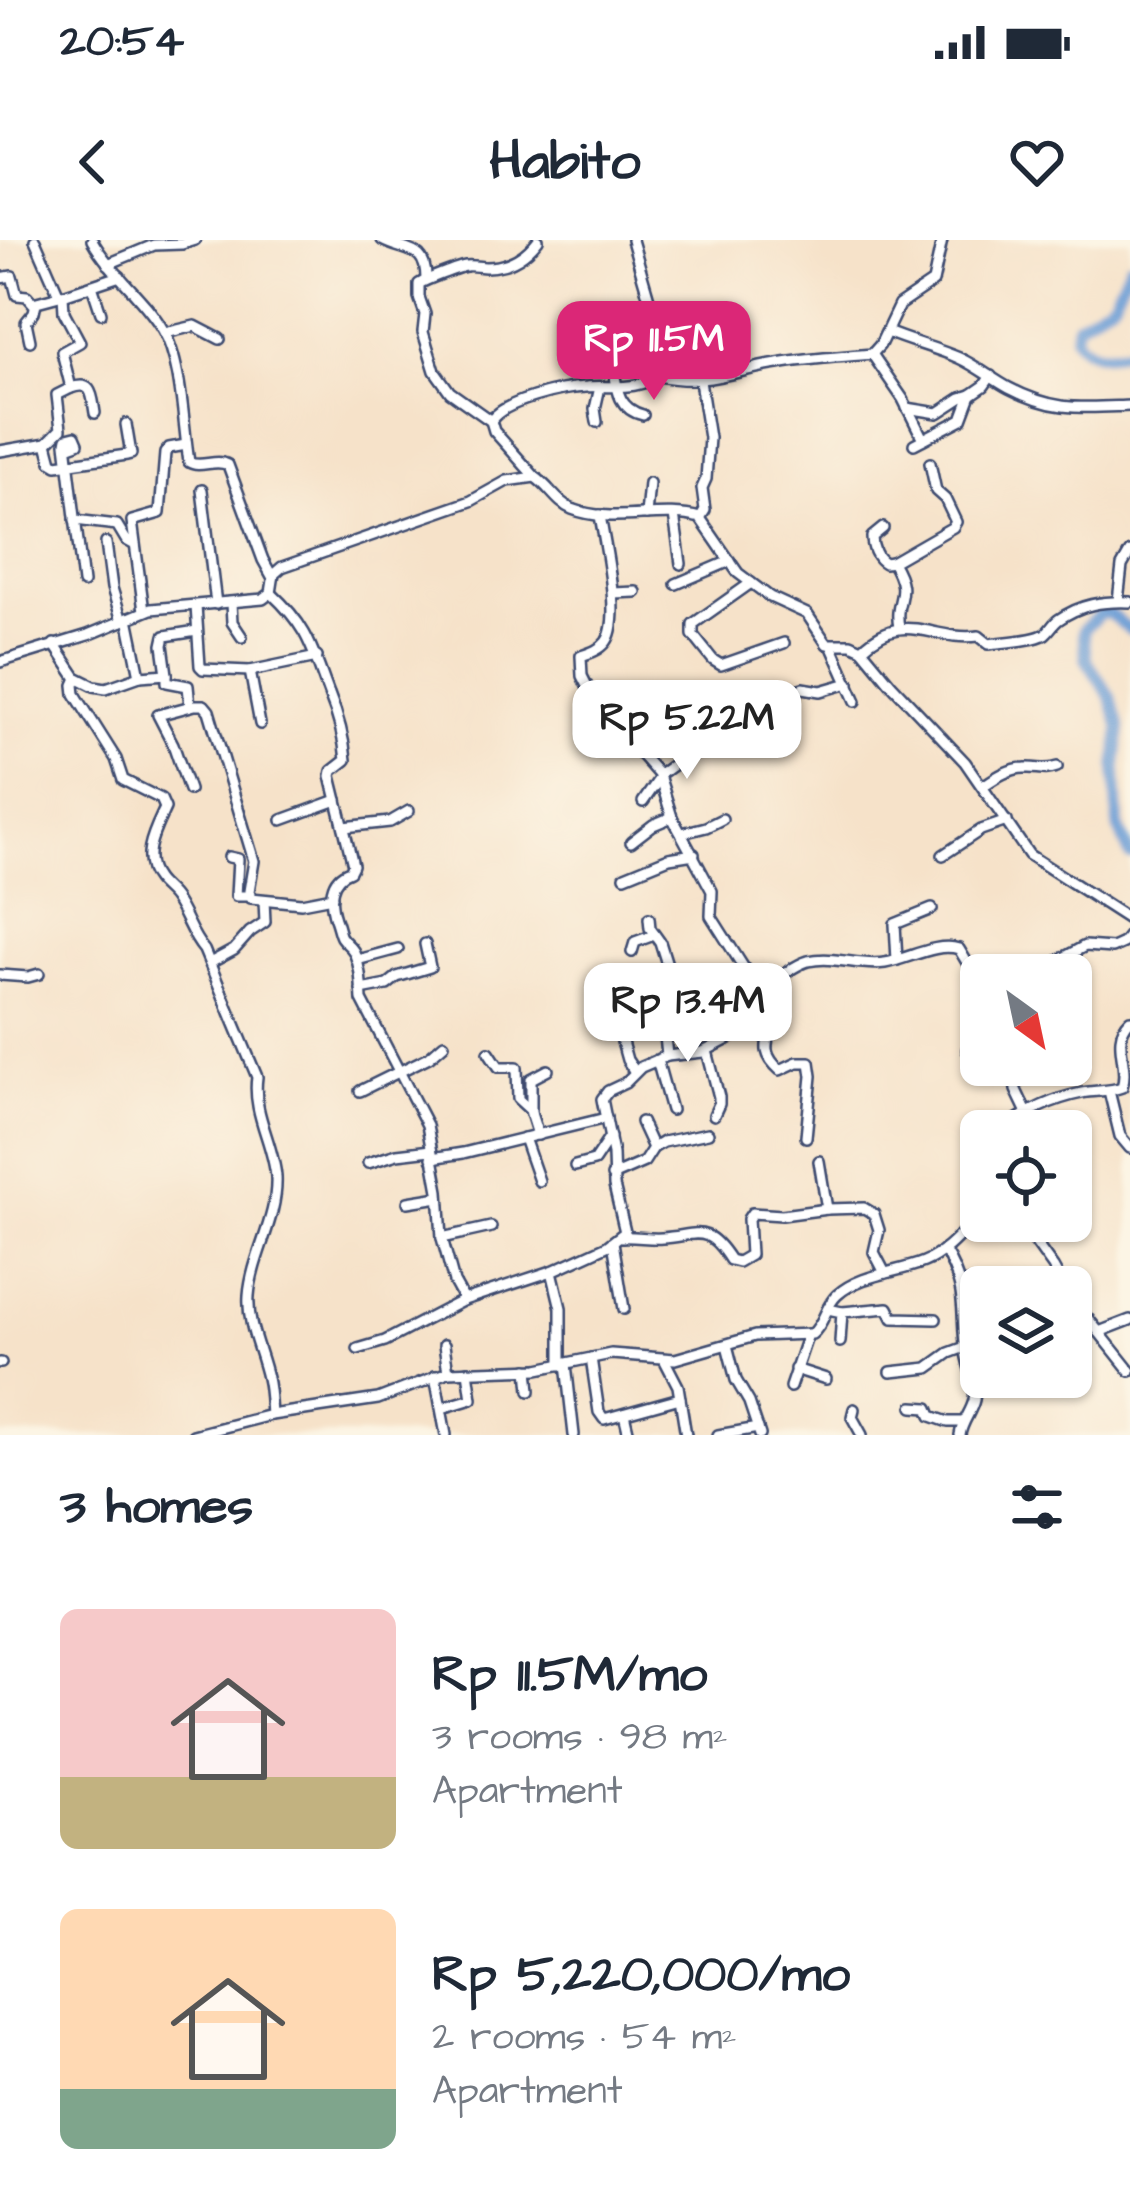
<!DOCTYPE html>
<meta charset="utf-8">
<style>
:root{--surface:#fff;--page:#f6f6f7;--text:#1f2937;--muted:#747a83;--accent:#db2777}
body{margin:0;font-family:"Architects Daughter",sans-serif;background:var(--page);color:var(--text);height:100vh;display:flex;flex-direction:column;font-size:45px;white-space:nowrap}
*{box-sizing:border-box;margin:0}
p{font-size:39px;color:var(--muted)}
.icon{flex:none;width:66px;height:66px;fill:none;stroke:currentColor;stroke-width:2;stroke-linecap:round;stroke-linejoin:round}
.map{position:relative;height:1195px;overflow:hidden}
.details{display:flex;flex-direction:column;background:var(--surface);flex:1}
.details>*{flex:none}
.needle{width:78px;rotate:147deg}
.controls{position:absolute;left:960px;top:714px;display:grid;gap:24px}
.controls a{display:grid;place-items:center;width:132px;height:132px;border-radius:18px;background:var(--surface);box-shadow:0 3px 9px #0004;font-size:60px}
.price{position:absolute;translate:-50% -102px;padding:0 27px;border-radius:24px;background:#fff;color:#222;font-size:39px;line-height:78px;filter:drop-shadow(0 3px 6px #0008)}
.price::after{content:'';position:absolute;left:50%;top:72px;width:36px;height:27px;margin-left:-18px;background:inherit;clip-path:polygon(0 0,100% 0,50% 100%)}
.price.selected{background:var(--accent);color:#fff}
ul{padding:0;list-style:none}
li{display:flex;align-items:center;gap:36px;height:300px;padding:0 60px}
li span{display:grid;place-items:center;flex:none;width:336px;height:240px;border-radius:18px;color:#555}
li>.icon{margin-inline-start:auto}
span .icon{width:144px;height:144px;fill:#fffc;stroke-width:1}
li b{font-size:51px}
h2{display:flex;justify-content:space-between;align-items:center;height:144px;padding:0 60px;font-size:51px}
.status{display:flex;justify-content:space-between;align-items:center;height:84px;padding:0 60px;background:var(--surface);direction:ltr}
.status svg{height:33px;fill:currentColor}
header{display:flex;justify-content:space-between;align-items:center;height:156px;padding:0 60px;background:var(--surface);font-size:54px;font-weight:700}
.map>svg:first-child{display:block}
</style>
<div class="status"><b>20:54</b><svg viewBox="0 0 49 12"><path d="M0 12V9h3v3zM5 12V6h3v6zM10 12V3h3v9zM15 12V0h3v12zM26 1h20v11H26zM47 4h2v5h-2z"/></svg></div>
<header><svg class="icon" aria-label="back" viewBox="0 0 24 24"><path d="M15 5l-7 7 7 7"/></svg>Habito<svg class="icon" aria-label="heart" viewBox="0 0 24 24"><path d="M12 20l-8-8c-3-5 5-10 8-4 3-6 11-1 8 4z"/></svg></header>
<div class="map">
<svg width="1130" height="1195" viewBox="0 0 1130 1195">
<rect width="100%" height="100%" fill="#fcf5e5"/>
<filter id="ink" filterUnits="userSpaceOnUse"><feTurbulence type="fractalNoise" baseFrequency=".00833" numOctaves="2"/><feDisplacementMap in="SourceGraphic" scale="24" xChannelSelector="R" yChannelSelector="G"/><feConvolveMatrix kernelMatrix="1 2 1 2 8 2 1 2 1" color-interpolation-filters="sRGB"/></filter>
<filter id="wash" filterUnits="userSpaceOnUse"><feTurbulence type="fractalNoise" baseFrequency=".004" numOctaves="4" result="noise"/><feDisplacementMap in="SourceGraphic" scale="48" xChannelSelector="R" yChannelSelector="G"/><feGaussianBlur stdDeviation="2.7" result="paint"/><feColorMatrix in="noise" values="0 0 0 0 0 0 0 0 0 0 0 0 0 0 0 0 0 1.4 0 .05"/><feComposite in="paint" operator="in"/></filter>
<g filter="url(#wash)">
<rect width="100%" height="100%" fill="#f6e2c9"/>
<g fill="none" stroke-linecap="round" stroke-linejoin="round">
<g stroke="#6a9cd5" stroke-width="12">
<path d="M1130,25L1113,61L1077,84L1075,97C1089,118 1108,115 1130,110"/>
<path d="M1130,390L1110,374L1101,373L1083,390L1086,419L1111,458L1120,488L1116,527L1118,586L1130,615"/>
</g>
</g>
</g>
<g filter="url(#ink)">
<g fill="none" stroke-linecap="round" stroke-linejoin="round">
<g stroke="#3c4a6e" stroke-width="14">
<g id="minor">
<path d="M35,0L59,55"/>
<path d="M92,0C111,34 144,57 163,90C182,122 183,185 189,222C200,229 216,218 228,225L263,320L273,338"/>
<path d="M382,0C406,13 426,5 426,39"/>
<path d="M108,24L154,5L182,4L195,0"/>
<path d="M0,38L12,36L17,55L27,56L33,63L63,55"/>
<path d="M92,46L101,73"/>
<path d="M887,92C911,102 936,108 959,118C977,126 992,139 1009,148C1055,172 1081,168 1130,166"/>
<path d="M165,93L195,86L220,99"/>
<path d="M30,101L26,82L34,72L36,63"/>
<path d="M872,114L903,159L923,199"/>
<path d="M612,117C617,142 614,168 643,175"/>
<path d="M658,136C710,146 730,131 778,124C810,118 841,117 872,114L880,105L899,65L933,42L942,0"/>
<path d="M700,141L709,198L706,239L702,248L705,270L700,278"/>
<path d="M71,148C93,140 92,156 95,173"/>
<path d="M907,168L938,173L961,158L971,155"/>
<path d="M491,181L450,152L435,131L423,92L425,74L419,57V44C425,40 458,27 466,26C469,25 483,27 486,27C509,27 525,17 538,0"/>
<path d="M597,182L595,169L600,147"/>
<path d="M47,203L61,189L57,155L71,148L62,112L80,102L64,72L63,55L120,36"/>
<path d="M914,204L962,179L971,155L984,146L991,136"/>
<path d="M67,207L78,203L75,196L67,198L66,203L83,343"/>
<path d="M0,211L47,203L52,222L57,225L127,215L131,214L126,184"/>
<path d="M535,237L494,191L491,181C503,161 562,148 586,147C611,145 638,152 659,134L652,69L632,0"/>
<path d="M202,250L216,364"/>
<path d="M600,275C604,303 623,380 606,402C600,410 590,413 581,416L582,436L603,478L620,491L659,535"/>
<path d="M646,275L649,243"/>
<path d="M674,275L681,324"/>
<path d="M75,280L117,285L126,300L135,305"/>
<path d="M883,288L872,297C872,307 876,318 885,323L892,322"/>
<path d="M106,303L112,348L122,381"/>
<path d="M751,343L693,384V395L713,420L721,425L784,403"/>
<path d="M676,344L730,321"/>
<path d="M271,353C309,388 312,409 329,454C338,476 344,496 346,520L332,531L331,536L353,625L350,631C329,638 329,660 335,679C337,683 339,694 341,697C345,703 351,706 354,712C361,728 361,743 362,760L427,885L439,951L442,998L454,1042L464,1060L552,1031"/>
<path d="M613,353L636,352"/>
<path d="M1118,361L1122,326L1130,312"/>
<path d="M231,363L232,382L242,397"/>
<path d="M196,366L200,426L203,429L250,431L317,417"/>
<path d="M144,371L132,281L160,273L165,213L169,208L186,205"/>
<path d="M128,378L140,436"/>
<path d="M899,387C893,357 913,357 892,322L953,287L956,282L945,259L936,251L930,223"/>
<path d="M54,404L76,437L94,446L106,448L140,436L167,434V442L188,446L190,466"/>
<path d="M831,405L856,461"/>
<path d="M862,409C905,368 931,402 979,396L989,404C1002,402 1034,401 1045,394C1050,390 1053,384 1058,380C1081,364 1102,361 1130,362"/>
<path d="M0,422L88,395L151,369L263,359L271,353L274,334L282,327L471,261L507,241L535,237C549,246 557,263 572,269C613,285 660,267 700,278L738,333L770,357L807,374L827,404H851L862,409L891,444L965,522L1029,615L1130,680"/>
<path d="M250,431L260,484"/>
<path d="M167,434L163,405L165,396L197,391"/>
<path d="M77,438L74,445L75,454L116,519L123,540L161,559L165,568C155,590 139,618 157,640C163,648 171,652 176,661C187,678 191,695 204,710L257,837C252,873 273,902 276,937C278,978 252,1016 249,1056C247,1086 261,1110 267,1138C270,1150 270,1163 271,1175"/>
<path d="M983,546C995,538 1009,528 1025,528C1039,527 1043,532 1057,527"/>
<path d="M189,550L173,504L158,475L195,465H204L209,471L254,621L249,651L251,658L301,663L332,657"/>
<path d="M643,562L659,539"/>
<path d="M282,580L337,560"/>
<path d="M344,587L390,582L409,571"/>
<path d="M682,593L706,587L722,579"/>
<path d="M631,602L653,585L672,577"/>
<path d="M943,615L981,590L1007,581"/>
<path d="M229,617L238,619L236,656H250"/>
<path d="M625,636L669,618L694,614"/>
<path d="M649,678L650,688L660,702L675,750"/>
<path d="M632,712L635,702L654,695"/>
<path d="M357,720L398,709"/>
<path d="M897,720L895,684L932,669"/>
<path d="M210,723L234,710L250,692L265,682L264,660"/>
<path d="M0,735L28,737L39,734"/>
<path d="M990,735L1052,724L1085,706L1112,708L1123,703L1130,694"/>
<path d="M749,736L711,676L712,651L672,577L659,535L710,498L713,479L719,473L745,462L770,458L803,448L821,451L849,443"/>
<path d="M765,745C768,755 771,765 772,775C772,799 756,809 780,830L797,822H810L812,836L806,897"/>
<path d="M361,750L387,745L397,737L430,727L425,704"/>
<path d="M619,760L646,759L661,755"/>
<path d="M622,802L627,820L635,832"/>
<path d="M967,810L975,782V736"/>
<path d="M707,811L719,857V864L714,875"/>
<path d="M489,812L499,827H517L518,859L530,870L538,895"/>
<path d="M667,816L703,812L734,796L767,790"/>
<path d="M657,820L671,870"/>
<path d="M1013,825L1016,850L1027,873"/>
<path d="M360,851L429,817L444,804"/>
<path d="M1109,851L1120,896L1130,908"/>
<path d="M531,874V839L548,830"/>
<path d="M641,882L653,908"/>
<path d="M1001,891C1025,872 1052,859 1082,853C1096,850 1109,852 1122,847C1130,824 1110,800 1130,780"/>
<path d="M524,898L539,941"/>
<path d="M432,918L463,913L606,878"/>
<path d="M368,923L397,914L431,910"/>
<path d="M575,926L594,921L610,897"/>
<path d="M612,936L644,922L653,908L663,902L708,893"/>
<path d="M408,962L439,957"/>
<path d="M827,969L864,968L874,974L879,990L874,1012L885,1033"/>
<path d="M1020,981L1053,1027L1064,1047"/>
<path d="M622,997C635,996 649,999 662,998C697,996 706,982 730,1020L738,1022L750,1015L748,979L752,973L782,975L827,969L819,921"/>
<path d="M442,998L491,987"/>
<path d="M613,1002L624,1069"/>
<path d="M944,1010C969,1051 960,1070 966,1112C968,1127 977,1145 974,1160C971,1173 962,1181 960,1195"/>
<path d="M959,1042L988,1047"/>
<path d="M1071,1058L1099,1092L1130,1080"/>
<path d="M828,1069L842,1072L888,1068L893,1078L936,1079"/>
<path d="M1099,1092L1130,1131"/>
<path d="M840,1102L842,1072"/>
<path d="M444,1105L448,1132"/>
<path d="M727,1105L736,1140L749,1162L760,1195"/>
<path d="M358,1109L385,1101L464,1060"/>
<path d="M591,1118L599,1172L604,1179L680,1158"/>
<path d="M664,1119L678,1146L686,1195"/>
<path d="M0,1123H1"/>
<path d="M566,1124L574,1195"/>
<path d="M561,1125V1068L552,1031L607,1006L625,992L614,946L613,914L602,859L608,851L625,843L641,827L667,816L661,755L669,751L718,745L749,736L757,744C775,745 790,726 808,721C835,715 859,727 885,723C909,719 936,702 959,709L975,736L981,737"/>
<path d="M528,1129L530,1151"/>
<path d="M795,1129L826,1139"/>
<path d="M891,1132L928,1128L949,1113L965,1107"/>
<path d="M435,1136L446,1195"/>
<path d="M790,1147L808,1094"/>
<path d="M913,1167L928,1168L931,1176L948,1182H963"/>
<path d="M442,1168L472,1159L468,1131"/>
<path d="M854,1169L852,1177L862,1195"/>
<path d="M624,1174L629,1195"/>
<path d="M193,1195L271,1175L378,1159L448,1132L538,1129L611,1114L675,1119L755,1096L812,1094C825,1083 825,1066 837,1055C860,1034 897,1033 924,1022C947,1013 964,990 981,973"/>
<path d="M718,1195L758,1188"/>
</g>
</g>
<use href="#minor" stroke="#fff" stroke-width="9"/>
</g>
</g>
</svg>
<div class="controls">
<a><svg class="needle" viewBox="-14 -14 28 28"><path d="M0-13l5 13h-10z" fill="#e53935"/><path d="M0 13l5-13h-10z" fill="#747a83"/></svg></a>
<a><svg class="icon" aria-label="locate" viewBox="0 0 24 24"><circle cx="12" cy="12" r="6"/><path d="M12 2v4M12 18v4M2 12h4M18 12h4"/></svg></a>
<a><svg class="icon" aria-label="layers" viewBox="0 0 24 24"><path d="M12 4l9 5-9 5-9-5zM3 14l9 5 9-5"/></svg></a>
</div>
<b class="price selected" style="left:654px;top:163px">Rp 11.5M</b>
<b class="price" style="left:687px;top:542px">Rp 5.22M</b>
<b class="price" style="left:688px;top:825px">Rp 13.4M</b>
</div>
<section class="details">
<h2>3 homes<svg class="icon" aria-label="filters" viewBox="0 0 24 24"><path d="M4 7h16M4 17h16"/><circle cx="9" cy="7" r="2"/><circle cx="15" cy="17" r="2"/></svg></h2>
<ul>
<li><span style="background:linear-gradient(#f6c9c9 70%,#c2b280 0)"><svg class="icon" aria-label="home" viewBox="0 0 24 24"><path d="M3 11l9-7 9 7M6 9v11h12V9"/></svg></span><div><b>Rp 11.5M/mo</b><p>3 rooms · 98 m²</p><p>Apartment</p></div></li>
<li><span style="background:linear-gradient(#ffd9b3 75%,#7fa58c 0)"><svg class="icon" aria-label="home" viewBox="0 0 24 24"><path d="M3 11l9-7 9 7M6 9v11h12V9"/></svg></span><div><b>Rp 5,220,000/mo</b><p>2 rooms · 54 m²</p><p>Apartment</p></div></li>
</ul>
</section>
